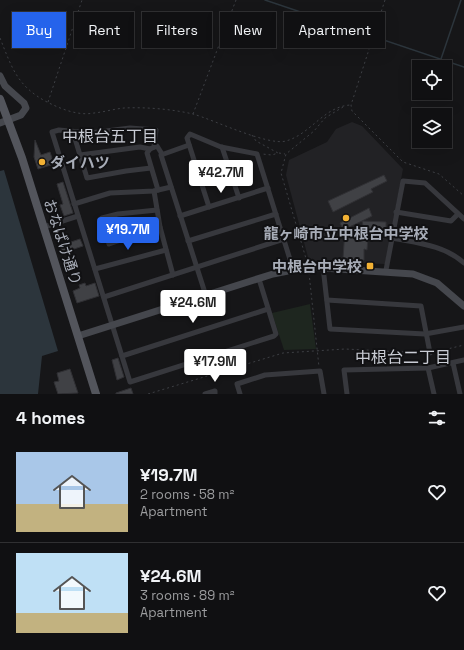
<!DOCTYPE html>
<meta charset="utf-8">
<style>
:root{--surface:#101012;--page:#1e1e20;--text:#f1f3f6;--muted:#9c9d9f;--line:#303032;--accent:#2563eb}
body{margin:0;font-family:"Space Grotesk","Noto Sans JP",sans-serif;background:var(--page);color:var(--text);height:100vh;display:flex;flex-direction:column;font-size:15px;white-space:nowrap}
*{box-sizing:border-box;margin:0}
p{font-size:13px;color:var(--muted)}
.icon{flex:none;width:22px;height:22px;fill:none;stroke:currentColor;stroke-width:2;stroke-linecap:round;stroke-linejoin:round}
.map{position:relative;height:394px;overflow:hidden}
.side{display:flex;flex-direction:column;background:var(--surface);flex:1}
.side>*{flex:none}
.banner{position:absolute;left:12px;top:12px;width:440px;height:36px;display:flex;gap:8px}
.fabs{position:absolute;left:412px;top:60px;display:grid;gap:8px}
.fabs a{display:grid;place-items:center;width:40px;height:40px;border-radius:0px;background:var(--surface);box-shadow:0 4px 16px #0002,0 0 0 1px var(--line);font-size:20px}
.price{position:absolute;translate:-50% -34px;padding:0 9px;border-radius:4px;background:#fff;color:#222;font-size:13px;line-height:26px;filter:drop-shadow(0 1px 2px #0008)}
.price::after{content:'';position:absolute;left:50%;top:24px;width:12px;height:9px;margin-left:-6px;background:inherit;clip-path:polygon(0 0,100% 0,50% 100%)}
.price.selected{background:var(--accent);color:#fff}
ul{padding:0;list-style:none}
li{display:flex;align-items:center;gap:12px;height:100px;padding:0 16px}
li+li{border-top:1px solid var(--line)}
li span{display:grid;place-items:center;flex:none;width:112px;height:80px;border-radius:0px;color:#555}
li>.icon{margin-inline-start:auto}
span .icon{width:48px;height:48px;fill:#fffc;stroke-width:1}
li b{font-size:17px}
h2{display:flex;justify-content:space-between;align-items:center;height:48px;padding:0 16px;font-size:17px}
.tag{padding:0 14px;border-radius:0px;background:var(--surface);box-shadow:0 4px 16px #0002,0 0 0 1px var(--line);font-size:14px;line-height:36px}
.tag.selected{background:var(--accent);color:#fff}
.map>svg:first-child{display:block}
</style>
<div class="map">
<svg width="464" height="394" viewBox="0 0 464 394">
<rect width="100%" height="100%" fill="#161618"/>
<path fill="#222225" d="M352,122L362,126L403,169L385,264L309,261L286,175L289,160L327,142L336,129Z"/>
<path fill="#1e261f" d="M310,304L316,349L284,350L272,313Z"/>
<path fill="#2c353c" d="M4,170L58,351L42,356L38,394H0V171Z"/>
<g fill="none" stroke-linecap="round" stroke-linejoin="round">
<g stroke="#2c353c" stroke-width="1.5">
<path d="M265,0L464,67"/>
<path d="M441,59L461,0"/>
</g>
</g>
<g fill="#404145" stroke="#303034">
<path d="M35,140L41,155L50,152L54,164L38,169L34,157Z"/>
<path d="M384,175L387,181L371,189L373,192L333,212L328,201Z"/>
<path d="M63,182L73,213L64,216L60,205L63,204L57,184Z"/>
<path d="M369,208L372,216L362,221L386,222V238L368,237L367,250L364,249V260L355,261L343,258L345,230H364L362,221L345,229V228L343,229L340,223Z"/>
<path d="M80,239L83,246L62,253L59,246Z"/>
<path d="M85,283L86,286L95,283L99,296L77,303L73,291L80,288L79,285Z"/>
<path d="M118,358L124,377L117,380L112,360Z"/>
<path d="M70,369L78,393L58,394L54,382L59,381L57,373Z"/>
<path d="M131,388L133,394H116V393Z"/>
</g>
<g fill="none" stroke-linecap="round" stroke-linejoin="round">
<g stroke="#3d3f44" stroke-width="1" stroke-dasharray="2 3" stroke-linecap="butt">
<path d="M385,0L351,105L352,111L403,162L439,174L464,196"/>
<path d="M0,38C12,68 17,86 47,102C61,109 78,116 94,113C104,112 114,109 124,108C146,107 171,109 193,114C214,120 268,146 286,141C311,134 324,106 351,105"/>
<path d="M48,102L82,0"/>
<path d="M193,114L236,0"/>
<path d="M252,135L256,141L278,153L272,155L262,154"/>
<path d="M279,153L285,154"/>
<path d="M307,262L281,173L286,154L314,131L325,118L343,107"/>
<path d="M309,273L319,367"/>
<path d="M435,352L464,345"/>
<path d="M148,394L283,353L345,349L424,353"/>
</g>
<g stroke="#37383d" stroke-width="5">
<path d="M73,132L87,178L126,171L151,168"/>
<path d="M189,145L161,155L206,296"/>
<path d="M154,147L156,130L130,128L90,133L59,130L52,132L130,382L274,336L276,334L259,279"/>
<path d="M222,147L239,198"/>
<path d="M80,155L140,147L150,149"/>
<path d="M158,190L147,153L150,149L157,146L162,154"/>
<path d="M154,191L160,227L173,275"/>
<path d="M74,204L110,193L154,191L171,187"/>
<path d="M209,207L187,138L190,134L221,147L257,154L293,269"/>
<path d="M157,210L118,214L102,218L109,244L160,227"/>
<path d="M396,212L451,221L458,214"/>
<path d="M180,216L268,188"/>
<path d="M44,227L78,216"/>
<path d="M392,238C417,243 444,245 464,263"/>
<path d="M188,241L276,214"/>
<path d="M323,267L330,329L425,334L464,327"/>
<path d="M95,269L166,250"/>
<path d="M386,270L403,181L425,183L464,219"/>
<path d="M104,297L284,239"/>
<path d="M327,300L421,306L430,353"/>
<path d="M122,356L268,309"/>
<path d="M453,363L460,394"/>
<path d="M428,368L434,394"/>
<path d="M205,394L215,391V394"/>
<path d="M240,394L237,384L265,375L320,371L324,394"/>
<path d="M347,394L344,370L428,368L464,360"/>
</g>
<g stroke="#45474d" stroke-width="7">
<path d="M0,76L5,86L24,103L26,108L21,115L0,123"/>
<path d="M78,336L273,274L308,267L413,274L437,283L464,306"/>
</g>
<path stroke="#53555c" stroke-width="8" d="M0,99L22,158L96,394"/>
</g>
<g fill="#f2b134" stroke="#111113" stroke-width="1.5">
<circle cx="42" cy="162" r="4"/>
<circle cx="346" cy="218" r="4"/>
<rect x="366" y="262" width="8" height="8" rx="2"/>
</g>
<g text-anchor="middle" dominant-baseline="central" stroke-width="4" stroke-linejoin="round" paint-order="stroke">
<g font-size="15" font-weight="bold" fill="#a8adb8" stroke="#111113" text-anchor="start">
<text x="50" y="162">ダイハツ</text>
<text x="346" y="233" text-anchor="middle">龍ヶ崎市立中根台中学校</text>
<text x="362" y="266" text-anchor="end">中根台中学校</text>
</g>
<g font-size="15" fill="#a8adb8" stroke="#111113">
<text transform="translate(63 242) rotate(72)">おなばけ通り</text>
</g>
<g font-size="16" fill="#c9ccd4" stroke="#111113">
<text x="110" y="136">中根台五丁目</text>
<text x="403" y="357">中根台二丁目</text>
</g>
</g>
</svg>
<div class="fabs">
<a><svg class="icon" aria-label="locate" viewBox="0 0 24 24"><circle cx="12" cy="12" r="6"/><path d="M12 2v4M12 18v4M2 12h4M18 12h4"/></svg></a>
<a><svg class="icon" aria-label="layers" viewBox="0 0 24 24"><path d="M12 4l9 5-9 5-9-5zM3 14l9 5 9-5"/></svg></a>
</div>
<b class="price" style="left:221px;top:194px">¥42.7M</b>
<b class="price selected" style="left:128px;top:251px">¥19.7M</b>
<b class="price" style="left:193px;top:324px">¥24.6M</b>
<b class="price" style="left:215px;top:383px">¥17.9M</b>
<div class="banner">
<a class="tag selected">Buy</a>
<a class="tag">Rent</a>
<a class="tag">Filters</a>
<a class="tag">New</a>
<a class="tag">Apartment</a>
</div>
</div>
<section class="side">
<h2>4 homes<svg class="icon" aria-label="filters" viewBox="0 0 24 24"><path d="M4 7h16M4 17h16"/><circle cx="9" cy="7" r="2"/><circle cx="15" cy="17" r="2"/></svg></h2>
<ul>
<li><span style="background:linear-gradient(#a9c7e8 65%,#c2b280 0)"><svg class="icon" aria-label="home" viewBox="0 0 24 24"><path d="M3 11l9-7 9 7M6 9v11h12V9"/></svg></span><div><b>¥19.7M</b><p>2 rooms · 58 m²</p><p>Apartment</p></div><svg class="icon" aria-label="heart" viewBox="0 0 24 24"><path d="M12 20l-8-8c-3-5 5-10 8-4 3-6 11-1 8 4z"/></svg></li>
<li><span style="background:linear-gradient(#bfe0f5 75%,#c2b280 0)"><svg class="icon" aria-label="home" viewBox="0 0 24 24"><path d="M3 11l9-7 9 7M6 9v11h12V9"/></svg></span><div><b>¥24.6M</b><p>3 rooms · 89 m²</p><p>Apartment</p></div><svg class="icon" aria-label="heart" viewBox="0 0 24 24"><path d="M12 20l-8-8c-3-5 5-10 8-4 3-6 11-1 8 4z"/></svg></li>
</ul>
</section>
